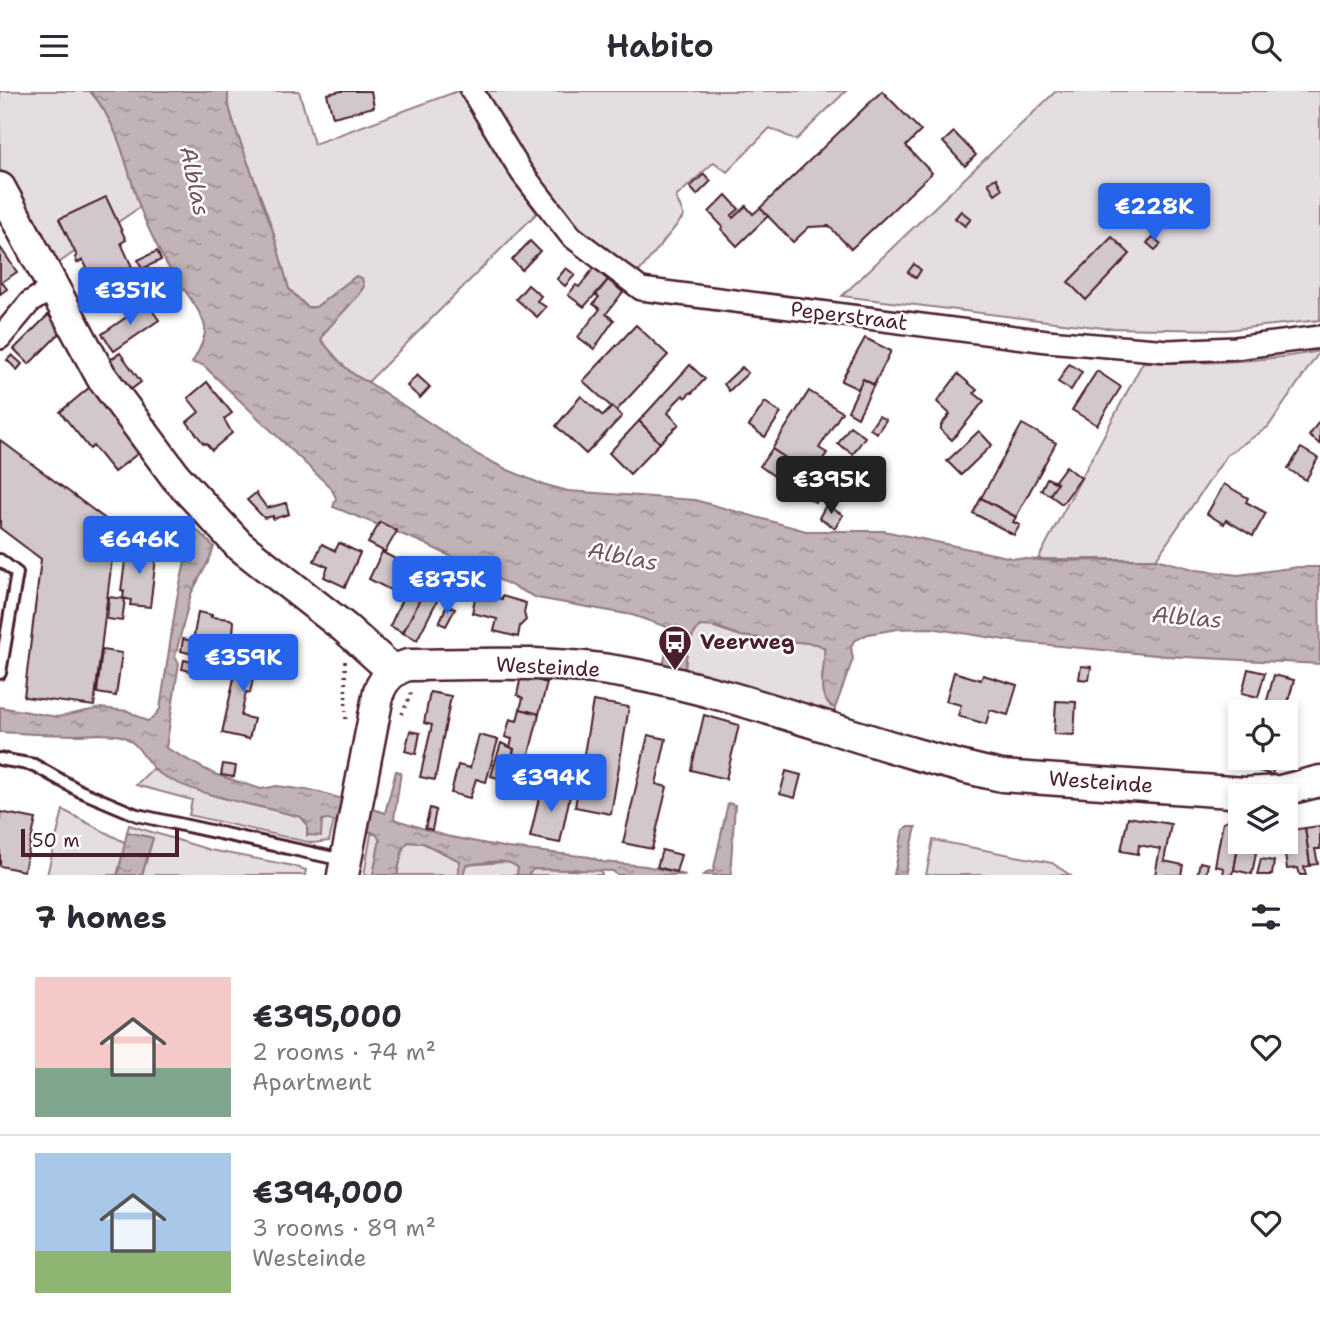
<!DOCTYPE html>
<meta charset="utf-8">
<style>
:root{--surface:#fff;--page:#f7f7f7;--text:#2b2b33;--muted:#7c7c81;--line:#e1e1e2;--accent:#2563eb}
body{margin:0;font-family:"Shantell Sans",sans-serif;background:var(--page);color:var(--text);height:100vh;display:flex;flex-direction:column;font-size:26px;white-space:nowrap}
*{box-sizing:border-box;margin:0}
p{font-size:23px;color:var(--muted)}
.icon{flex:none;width:38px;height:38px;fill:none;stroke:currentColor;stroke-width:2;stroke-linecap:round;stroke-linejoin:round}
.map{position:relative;height:784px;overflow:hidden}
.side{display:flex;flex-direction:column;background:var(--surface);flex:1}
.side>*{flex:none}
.controls{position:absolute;left:1228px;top:609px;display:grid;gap:14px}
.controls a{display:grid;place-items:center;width:70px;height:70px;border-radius:0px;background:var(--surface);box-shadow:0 4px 10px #0003;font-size:35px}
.scale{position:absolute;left:21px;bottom:18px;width:158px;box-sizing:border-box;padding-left:7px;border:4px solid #4a1f2b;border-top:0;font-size:19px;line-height:24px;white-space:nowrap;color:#4a1f2b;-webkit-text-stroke:5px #fff;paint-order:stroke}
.price{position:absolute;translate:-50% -60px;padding:0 16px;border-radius:7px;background:var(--accent);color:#fff;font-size:23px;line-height:46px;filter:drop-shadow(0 2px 4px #0008)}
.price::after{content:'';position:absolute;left:50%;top:42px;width:21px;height:16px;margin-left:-10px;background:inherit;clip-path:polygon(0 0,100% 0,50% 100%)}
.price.current{background:#222;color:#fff}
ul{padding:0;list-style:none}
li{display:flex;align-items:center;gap:21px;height:175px;padding:0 35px}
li+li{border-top:2px solid var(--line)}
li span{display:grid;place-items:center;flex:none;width:196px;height:140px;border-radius:0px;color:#555}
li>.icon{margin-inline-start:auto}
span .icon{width:84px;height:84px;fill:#fffc;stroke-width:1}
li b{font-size:30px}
h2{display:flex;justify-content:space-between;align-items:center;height:84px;padding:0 35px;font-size:30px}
header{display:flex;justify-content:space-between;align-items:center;height:91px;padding:0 35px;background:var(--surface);font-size:32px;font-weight:600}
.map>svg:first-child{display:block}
</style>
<header><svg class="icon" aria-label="menu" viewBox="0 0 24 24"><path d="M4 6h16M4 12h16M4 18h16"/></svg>Habito<svg class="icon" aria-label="search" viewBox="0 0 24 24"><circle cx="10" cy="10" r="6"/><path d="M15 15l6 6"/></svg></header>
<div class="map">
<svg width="1320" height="784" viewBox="0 0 1320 784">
<defs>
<pattern id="water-ripples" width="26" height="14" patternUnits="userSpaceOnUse" patternTransform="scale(1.75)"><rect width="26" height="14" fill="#c1b3b6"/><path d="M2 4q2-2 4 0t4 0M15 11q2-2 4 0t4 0" fill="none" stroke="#9f9194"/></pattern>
</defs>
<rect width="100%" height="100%" fill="#fff"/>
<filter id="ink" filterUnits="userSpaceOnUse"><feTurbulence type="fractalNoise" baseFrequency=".0143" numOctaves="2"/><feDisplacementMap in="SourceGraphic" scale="14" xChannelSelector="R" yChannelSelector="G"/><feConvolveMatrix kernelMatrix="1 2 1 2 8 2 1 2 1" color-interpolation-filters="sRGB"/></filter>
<g filter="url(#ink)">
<g fill="#e5dee0" stroke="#987e86" stroke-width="2">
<path d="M0,0H90C119,33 128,75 140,116L57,173L0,78Z"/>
<path d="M228,0H299L314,53L458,0L511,87L537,122L368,291C348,284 334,264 321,249L356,185L316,216H307L289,198L272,137L237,42L228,13Z"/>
<path d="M481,0H846L796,49L770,37L727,81L714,71L676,106L684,125L639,181C614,167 588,152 569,130C534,91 508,44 481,0Z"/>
<path d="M1056,0H1320V229L1226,239L1104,237L842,205Z"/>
<path d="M1320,260L1268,336L1227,364L1156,468H1038L1143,271C1202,273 1262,271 1320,260Z"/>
<path d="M708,534L741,545L817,553L824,557L826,569L821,590L830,615L835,617L834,623L685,579C686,562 688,549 700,535Z"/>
<path d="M152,678C195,706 252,712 301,726L307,733V744L322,728L334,730L329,750L312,752L189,724L192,709L136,694Z"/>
<path d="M63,719L126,752L117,784H47Z"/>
<path d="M129,734L210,759L289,774L306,779L305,784H142L153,747L127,741Z"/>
<path d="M371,743H377L380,749L373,784H364Z"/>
<path d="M933,749L1052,772L1070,784H926Z"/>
<path d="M407,751L423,752L460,770L458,784H397L403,757Z"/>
<path d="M506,771L514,772L518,777L517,784H463L465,774Z"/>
<path d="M532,778L600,779L602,784H528Z"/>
</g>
<g fill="url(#water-ripples)" stroke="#91787e" stroke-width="2">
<path d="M90,0H228V13L237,42L272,137L289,198L307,216H316L356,185L362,187L364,195L359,204L323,243L321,249C334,264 348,284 368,291L478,364L508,379L539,392L568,400L695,409L806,440H884L1012,467L1055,470L1156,468L1197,479L1238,484L1298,476H1319L1320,573L1166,565L1018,551L931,537L898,538L868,543L854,550L851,556L853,568L835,617C812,606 827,577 824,557L817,553L741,545L717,536L700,535C688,548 686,562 685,579L663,576L670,540L667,536L632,524L537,507L421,451L333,416L336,407L331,397L203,274L192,272C197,263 206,248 205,237C203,220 175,188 166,172C155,152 144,130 137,108C125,70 117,31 90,0Z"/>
<path d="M193,435L214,456L208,471L191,503L175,566L179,572L166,657L214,683L261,698L277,695L320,701L385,722L396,680L401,681L394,728L446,745L508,757L590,766L603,771L646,775L686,784H617L613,780L533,778L528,784H517L518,777C507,765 480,773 466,774L463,784H458L460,770L423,752L408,751L403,757L397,784H373L380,749L376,743L327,728L322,729L321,745L307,744V733L301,726C259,714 199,706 162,684C146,675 141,653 124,646C110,641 90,644 76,644C50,644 25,643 0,641V616L57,626L101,617L128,620L147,630L152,628L160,618L177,507Z"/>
<path d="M728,712L735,714L731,771L732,784H704L709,780L713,781Z"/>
<path d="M907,736H916L905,784H894L903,739Z"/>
<path d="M127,741L153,747L142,784H118Z"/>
</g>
<g fill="#d2c7cb" stroke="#4a1f2b" stroke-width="2">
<path d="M341,0H371L374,16L333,26L327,3Z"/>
<path d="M882,0L921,40L906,55L932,82L851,158L829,135L809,136L793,151L760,117Z"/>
<path d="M954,41L976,64L965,75L943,51Z"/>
<path d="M704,83L711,90L697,104L690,96Z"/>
<path d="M996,87L1002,98L995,103L988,92Z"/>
<path d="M726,104L739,118L732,124L733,127L746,115L753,123L760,117L768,125L737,155L721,138L723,136L709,121Z"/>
<path d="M106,106L126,149L121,152L133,178L92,197L83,179L87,177L83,169L77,172L75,166L77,165L59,128Z"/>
<path d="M961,120L971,128L965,135L955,127Z"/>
<path d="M1112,146L1130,163L1086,209L1068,191Z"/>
<path d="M1153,146L1161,153L1155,159L1147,152Z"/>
<path d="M530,150L540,160L522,179L512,169Z"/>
<path d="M0,156L17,181L2,191L7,198L0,203Z"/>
<path d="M157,160L161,169L142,178L138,169Z"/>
<path d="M914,173L921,179L916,187L908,181Z"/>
<path d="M566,177L575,184L565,195L557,188Z"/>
<path d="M594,177L608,189L584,216L568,204L576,194L579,196Z"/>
<path d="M143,187L153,200L127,218L118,205Z"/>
<path d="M608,189L623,201L606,223L614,229L594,258L578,246L600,218L593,213L599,206L596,204Z"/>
<path d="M528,194L541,205L537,210L546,216L537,226L516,208Z"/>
<path d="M147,212L159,229L114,260L102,243Z"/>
<path d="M48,224L63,239L29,273L14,258Z"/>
<path d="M636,234L668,264L616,320L583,290Z"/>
<path d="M865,247L891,260L874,294L863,288L858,298L841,290Z"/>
<path d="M120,262L141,291L128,301L107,271Z"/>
<path d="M12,264L22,273L17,279L7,269Z"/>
<path d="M1069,273L1082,281L1071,299L1058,291Z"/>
<path d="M690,274L705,288L692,302L691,301L685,307L683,304L673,314L668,322L679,333L660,352L639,330Z"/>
<path d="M742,276L748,282L729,300L724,293Z"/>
<path d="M1097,280L1121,296L1097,334L1072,319Z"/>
<path d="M958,283L977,299L974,302L984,310L952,349L941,339V334L950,323L937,311Z"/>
<path d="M417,284L430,296L420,307L407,295Z"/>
<path d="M863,288L874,294L858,326L848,320Z"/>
<path d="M207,291L232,322L224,328L232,342L212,359L206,352L204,353L187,331L199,321L188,307Z"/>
<path d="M90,296L141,360L114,381L93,355L90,358L60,321Z"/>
<path d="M809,300L842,321L819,357L827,362L820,372L813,368L805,380L772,358Z"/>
<path d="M581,305L603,325L612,316L622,325L586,363L556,335Z"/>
<path d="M765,311L781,322L765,346L749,335Z"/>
<path d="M879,325L886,329L877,342L870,338Z"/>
<path d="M1320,329V353L1309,345Z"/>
<path d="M639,330L660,352L630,383L609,362Z"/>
<path d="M1022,333L1056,352L1016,426L981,407Z"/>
<path d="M850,335L865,346L853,363L838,353Z"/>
<path d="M979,340L992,354L961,384L947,370Z"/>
<path d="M0,349L116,436L94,615L24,606L41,468L0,437Z"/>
<path d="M1301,357L1318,367L1306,389L1288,378Z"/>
<path d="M772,358L805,380L803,382L811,387L815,386L816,390L825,396L815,411L795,400L760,375Z"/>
<path d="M1066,375L1081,387L1062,413L1050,404L1057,392L1054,391Z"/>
<path d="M1047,387L1057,392L1050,404L1041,399Z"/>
<path d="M1224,393L1248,407L1246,411L1266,422L1253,445L1226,429L1224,433L1207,423Z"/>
<path d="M256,402L267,417L286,412L289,423L273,428V425L264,427L247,409Z"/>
<path d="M981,407L1016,426L1013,431L1020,434L1014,444L973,422Z"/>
<path d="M826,414L843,424L835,437L819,427Z"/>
<path d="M380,431L397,440L385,461L368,452Z"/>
<path d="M339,452L360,462L345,496L324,486L328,476L314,470L322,453L335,460Z"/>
<path d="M127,456L157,459L150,516L130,514L131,509L123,507L124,500H121Z"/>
<path d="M382,461L409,475L396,502L369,488Z"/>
<path d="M430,473L437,476L403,542L390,535L408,495L401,491L409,475L425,482Z"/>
<path d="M427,494L433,497L431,502L439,506L417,549L403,542Z"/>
<path d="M476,502L502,508V505L526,512L524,522L526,529L520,535L518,546L494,540L497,528L472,522Z"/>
<path d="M109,506L125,508L122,530L107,528Z"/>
<path d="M447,514L455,518L446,535L439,532Z"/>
<path d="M198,521L212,524L211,526L230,528L234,531L233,542L229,556L203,551L200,565L181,560L183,548L193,550Z"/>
<path d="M247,556L267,561L266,564L270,567L269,572L264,573L262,584L254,583L250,602L246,601L241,625L254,628L249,648L222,642L236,578L242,579Z"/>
<path d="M102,559L122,562L116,605L97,602Z"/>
<path d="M184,569L196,572L194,581L182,578Z"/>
<path d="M1081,575L1091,576L1089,589L1079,588Z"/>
<path d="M1248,578L1265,582L1258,606L1242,602Z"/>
<path d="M954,581L981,589L983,584L1017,594L1008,624L990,619L986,633L958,625L961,614L946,610Z"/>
<path d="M1274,584L1294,589L1286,619L1266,613Z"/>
<path d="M521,585L547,592L539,623L520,618L523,607L517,604Z"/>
<path d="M430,601L451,605L435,689L420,686L432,634L424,632Z"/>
<path d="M593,610L629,616L611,723L575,716Z"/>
<path d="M1056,610L1076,611L1074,644L1054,643Z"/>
<path d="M1260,614L1266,616L1267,614L1283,618L1282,621H1258Z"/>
<path d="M520,618L539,623L528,667L513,663L514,658L510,657L512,648L505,646L510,628L517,630Z"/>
<path d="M704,624L739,634L726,688L691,679Z"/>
<path d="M410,640L420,642L416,663L405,660Z"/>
<path d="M479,644L498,649L486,691L476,688L470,707L451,702L458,674L470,677Z"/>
<path d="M648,644L666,648L656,693L667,696L652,758L623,752Z"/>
<path d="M501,652L514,658L505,689L491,685Z"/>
<path d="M1241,662V667H1276L1272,684L1238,673Z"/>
<path d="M223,673L236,675L234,686L221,684Z"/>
<path d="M786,680L801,684L795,707L780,703Z"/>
<path d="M528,687L539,689L535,708L524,706Z"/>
<path d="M542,694L571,700L560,752L530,746Z"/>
<path d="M430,717L436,719L432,739L425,737Z"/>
<path d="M0,721L36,728L24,780L0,775Z"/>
<path d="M1128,726L1171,733L1164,770L1183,774L1181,784H1155L1160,758L1139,754L1138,763L1121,760Z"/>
<path d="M1228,729L1241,734V739L1234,779L1231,784H1223L1224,777L1215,775L1223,731Z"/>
<path d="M1320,735V758H1315L1318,773L1310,774L1305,737Z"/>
<path d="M1305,737L1310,775L1304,776L1306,784H1300L1298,777L1287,778L1284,756L1292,755L1290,739Z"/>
<path d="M1241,739V751H1258L1252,783L1234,779Z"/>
<path d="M662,759L681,764L676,781L657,776Z"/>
<path d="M1261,768L1274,770L1272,784H1257Z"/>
<path d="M1200,771L1208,773L1206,784H1197Z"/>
</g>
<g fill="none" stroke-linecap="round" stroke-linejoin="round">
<g stroke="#4a1f2b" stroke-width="16">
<g id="lane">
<path d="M0,469L17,482L0,582"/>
<path d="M0,668L34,674L80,700L137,724L343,769"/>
</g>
</g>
<g stroke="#4a1f2b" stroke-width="26">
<g id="street">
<path d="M472,0L522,82L571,145L641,198L1047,250L1168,260L1235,257L1320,246"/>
<path d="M0,247L30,211L55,196"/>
</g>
</g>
<g stroke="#4a1f2b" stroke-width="35">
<g id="secondary">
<path d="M0,97L101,285L176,386L239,454L345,537L393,580"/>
<path d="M343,784L379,600C385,586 394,578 408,574C480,573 556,569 627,582C754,605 875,658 1002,685L1245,702L1280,700L1320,690"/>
</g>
</g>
<g stroke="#4a1f2b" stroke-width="3.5" stroke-dasharray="2 5" stroke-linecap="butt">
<path d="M345,570L346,633"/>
<path d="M402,623L413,598"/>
</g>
<use href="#lane" stroke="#fff" stroke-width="10"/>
<use href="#street" stroke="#fff" stroke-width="21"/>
<use href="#secondary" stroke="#fff" stroke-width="30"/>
</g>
</g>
<defs>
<g id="bus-pin" transform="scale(1.75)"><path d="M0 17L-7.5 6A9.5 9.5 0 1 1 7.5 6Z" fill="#4a1f2b" stroke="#fff"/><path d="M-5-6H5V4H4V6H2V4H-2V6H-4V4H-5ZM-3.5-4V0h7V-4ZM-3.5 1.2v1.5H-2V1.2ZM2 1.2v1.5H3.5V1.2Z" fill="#fff"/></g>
</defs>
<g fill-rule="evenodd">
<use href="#bus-pin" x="675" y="551"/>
</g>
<g text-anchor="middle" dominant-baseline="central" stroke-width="5" stroke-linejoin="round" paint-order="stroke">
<g font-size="21" fill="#4a1f2b" stroke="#fff">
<text transform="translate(849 225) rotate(7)">Peperstraat</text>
<text transform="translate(548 576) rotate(3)">Westeinde</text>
<text transform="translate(1101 691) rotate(4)">Westeinde</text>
</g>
<g font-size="21" font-weight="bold" fill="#4a1f2b" stroke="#fff" text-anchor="start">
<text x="700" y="551">Veerweg</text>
</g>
<g font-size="23" font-style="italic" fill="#74535c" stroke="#fff">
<text transform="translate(195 90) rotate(78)">Alblas</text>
<text transform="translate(623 465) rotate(11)">Alblas</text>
<text transform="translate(1187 526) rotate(5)">Alblas</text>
</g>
</g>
</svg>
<div class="controls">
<a><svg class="icon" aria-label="locate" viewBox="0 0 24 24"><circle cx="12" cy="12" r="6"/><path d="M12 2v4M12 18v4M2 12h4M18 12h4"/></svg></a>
<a><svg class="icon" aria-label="layers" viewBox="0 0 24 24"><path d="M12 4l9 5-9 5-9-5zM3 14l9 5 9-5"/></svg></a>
</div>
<div class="scale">50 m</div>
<b class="price" style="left:1154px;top:152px">€228K</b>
<b class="price" style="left:130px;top:236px">€351K</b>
<b class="price current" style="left:831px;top:425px">€395K</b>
<b class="price" style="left:139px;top:485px">€646K</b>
<b class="price" style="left:447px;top:525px">€875K</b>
<b class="price" style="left:243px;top:603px">€359K</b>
<b class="price" style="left:551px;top:723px">€394K</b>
</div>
<section class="side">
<h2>7 homes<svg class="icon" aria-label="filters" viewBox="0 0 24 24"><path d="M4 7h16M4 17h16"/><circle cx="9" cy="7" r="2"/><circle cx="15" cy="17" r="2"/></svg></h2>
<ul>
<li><span style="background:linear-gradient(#f6c9c9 65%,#7fa58c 0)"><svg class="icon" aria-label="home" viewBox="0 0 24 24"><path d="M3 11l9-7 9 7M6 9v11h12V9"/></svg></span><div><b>€395,000</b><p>2 rooms · 74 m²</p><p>Apartment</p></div><svg class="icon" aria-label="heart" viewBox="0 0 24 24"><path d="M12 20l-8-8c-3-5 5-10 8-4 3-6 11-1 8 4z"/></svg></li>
<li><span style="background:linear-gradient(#a9c7e8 70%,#8fb573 0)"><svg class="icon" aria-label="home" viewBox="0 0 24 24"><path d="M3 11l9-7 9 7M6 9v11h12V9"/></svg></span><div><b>€394,000</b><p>3 rooms · 89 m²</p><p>Westeinde</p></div><svg class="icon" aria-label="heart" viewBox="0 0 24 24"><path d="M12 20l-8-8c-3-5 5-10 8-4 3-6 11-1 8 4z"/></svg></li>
</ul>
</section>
